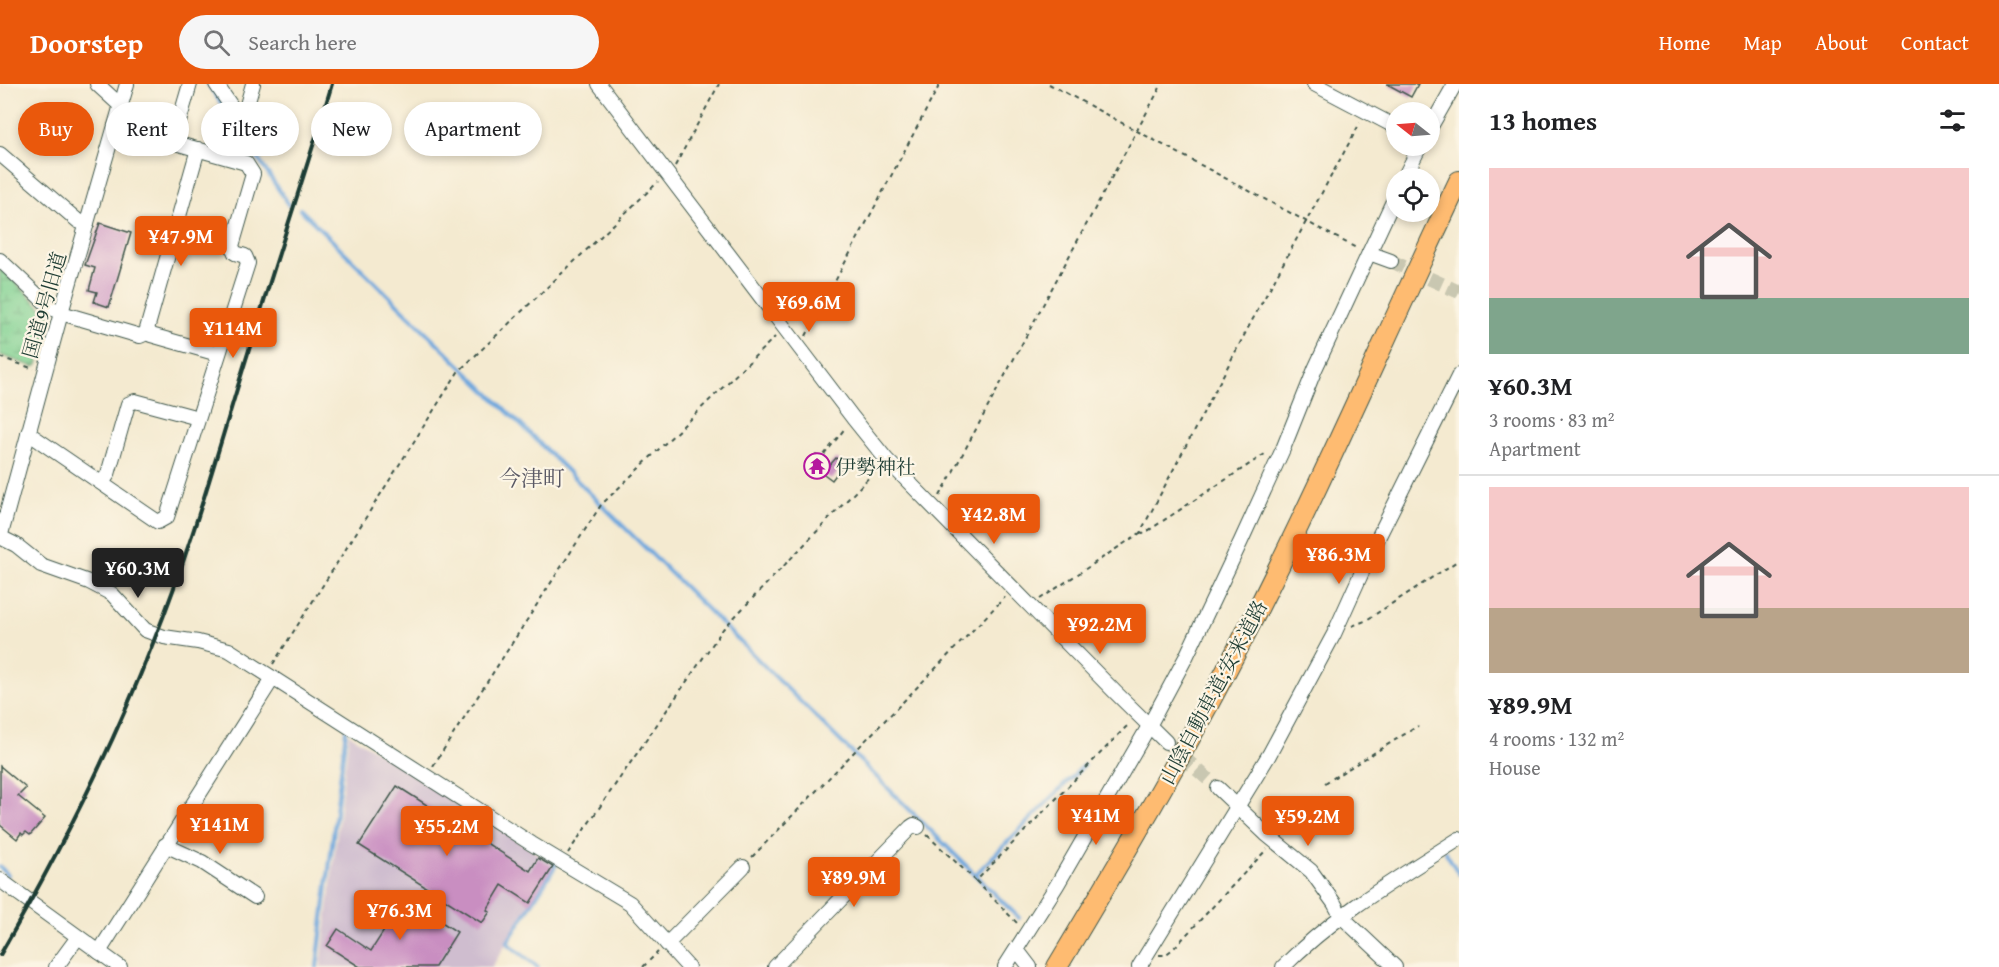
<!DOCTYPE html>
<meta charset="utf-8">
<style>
:root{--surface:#fff;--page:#f6f6f6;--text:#202124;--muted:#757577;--line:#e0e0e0;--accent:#ea580c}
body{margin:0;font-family:"Gentium Book Plus","Noto Serif JP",serif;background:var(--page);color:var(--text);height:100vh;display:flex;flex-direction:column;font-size:22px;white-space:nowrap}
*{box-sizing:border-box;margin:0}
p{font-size:20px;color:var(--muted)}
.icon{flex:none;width:33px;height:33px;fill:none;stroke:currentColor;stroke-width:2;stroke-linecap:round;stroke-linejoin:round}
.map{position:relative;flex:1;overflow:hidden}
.side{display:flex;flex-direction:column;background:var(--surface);width:540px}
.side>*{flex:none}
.hud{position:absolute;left:18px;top:18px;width:570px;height:54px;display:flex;gap:12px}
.needle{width:39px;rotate:287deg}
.fabs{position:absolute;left:1386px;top:18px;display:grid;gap:12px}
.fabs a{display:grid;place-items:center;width:54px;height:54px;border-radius:50%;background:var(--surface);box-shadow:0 3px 9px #0003;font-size:30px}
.price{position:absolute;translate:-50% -51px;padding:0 14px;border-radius:6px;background:var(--accent);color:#fff;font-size:20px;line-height:39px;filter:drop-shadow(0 2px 3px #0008)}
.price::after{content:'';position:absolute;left:50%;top:36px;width:18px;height:14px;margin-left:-9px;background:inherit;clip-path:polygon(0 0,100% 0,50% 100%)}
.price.active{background:#222;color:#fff}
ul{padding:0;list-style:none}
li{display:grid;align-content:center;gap:12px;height:318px;padding:0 30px}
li+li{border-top:2px solid var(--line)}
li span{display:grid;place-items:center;height:186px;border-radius:0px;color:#555}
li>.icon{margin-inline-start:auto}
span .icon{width:108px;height:108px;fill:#fffc;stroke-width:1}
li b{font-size:26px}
h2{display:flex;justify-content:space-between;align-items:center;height:72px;padding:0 30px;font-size:26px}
.pill{padding:0 21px;border-radius:27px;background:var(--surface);box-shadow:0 3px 9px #0003;font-size:21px;line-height:54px}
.pill.active{background:var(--accent);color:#fff}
header{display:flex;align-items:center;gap:36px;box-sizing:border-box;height:84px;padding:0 30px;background:var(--accent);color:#fff}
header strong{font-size:28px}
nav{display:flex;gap:33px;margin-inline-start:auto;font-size:21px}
.search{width:420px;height:54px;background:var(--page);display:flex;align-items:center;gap:15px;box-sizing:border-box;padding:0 21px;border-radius:33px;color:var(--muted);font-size:22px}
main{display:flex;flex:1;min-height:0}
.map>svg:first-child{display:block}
</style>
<header>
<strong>Doorstep</strong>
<div class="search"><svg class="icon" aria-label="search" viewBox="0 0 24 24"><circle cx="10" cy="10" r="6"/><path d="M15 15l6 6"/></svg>Search here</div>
<nav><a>Home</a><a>Map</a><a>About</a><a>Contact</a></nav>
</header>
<main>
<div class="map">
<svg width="1459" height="883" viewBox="0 0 1459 883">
<defs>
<pattern id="wetland-marsh" width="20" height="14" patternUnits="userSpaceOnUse" patternTransform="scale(1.5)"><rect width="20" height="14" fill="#82d293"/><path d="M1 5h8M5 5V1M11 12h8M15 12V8" fill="none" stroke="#6aac79"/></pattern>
</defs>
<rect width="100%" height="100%" fill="#fcf5e5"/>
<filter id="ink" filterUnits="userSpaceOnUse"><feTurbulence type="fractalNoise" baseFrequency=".0167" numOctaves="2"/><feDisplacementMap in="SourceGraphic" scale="12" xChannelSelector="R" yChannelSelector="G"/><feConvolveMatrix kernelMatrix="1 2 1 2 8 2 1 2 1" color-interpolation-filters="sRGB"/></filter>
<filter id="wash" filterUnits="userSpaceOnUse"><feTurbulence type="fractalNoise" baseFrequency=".008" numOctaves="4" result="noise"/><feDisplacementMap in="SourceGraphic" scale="24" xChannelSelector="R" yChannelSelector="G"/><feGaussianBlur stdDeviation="1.35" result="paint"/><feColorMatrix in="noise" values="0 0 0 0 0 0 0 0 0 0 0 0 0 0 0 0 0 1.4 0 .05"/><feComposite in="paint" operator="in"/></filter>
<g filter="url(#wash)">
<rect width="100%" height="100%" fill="#f4ead0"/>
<path fill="#cfbdcf" d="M349,650L555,781L492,883H321Z"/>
<path fill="url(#wetland-marsh)" stroke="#508864" stroke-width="1.5" d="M0,184L45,227L51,234L37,281L34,283L0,271Z"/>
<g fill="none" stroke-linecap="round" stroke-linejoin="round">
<g stroke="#6ea7dd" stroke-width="4">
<path d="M208,0L289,121"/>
<path d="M300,125L517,337L1019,834"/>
<path d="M1445,767L1459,790"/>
<path d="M0,783L8,791"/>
<path d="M975,791L1084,681"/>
<path d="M317,883L346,646"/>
<path d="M538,883L507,859L556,781L555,779"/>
</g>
</g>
<g id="blocks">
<g fill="#c98ec1">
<path d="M1387,0H1418L1411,13Z"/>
<path d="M100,139L131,149L109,223L94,218L97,208L89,206L95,184L85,181Z"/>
<path d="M816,371L829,382L836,374L844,380L832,396L809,379Z"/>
<path d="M0,682L26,704L18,712L45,734L30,751L26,748L23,751L21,749L17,755L0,741Z"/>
<path d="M397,702L530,787L538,774L553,783L530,819L502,801L487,826L490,828L482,839L359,761Z"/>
<path d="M405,814L457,848L435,883H360L327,862L338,845L371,867Z"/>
</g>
</g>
</g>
<g filter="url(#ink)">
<use href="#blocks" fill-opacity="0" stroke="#3f574b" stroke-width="1.5"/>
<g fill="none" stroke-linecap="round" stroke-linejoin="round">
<g stroke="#c9c7b1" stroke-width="14" stroke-dasharray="14 7" stroke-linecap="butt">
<path d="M1391,177L1459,208"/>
<path d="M1166,658L1218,704"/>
</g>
<g stroke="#3f574b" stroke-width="16">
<g id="minor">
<path d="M97,0L121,22"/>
<path d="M216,0L240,35H243L253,0"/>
<path d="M599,0L853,334L886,375L1115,608L1166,658"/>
<path d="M1314,0L1396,43"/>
<path d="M1430,44L1455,0"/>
<path d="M173,58L190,0"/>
<path d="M198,65L147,245L151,251L218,270"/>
<path d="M0,70L78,137L87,140"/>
<path d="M1404,94L1420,62"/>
<path d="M1369,169L1391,177"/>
<path d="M0,176L50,223L61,229L140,252L149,248"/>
<path d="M28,349L158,438L167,433L248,179L245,172L235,169L232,162L253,90L246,79L115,42"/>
<path d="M102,399L108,390L128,320L135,317L198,334"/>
<path d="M0,453L16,461L41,481L89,498L112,510L145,546L164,553L198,558L229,566L532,760L630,819L688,883"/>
<path d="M0,454L61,229L127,0"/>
<path d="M1218,704L1266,750L1311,787L1334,819L1341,832L1395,883"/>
<path d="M165,761L202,778L255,813"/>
<path d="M0,796L120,883"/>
<path d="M667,860L743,783"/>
<path d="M1017,866L1030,883"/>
<path d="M99,868L273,594"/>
<path d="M56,883L78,853"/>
<path d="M775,883L911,743L914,741L918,743"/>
<path d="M1005,883L1057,801L1149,642L1186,573L1241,457L1283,365L1315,285L1396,111"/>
<path d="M1139,883L1269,671L1334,550L1371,468L1459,291"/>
<path d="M1283,883C1334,831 1398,794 1459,755"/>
</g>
</g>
<g stroke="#3f574b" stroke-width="22">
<path id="highway" d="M1057,883C1120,778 1182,673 1238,564C1317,411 1385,252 1459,97"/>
</g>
<g stroke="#3f574b" stroke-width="2" stroke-dasharray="4.5 4.5" stroke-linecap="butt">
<path d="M1049,0L1358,165"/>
<path d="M675,82L719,0"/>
<path d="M806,252L940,0"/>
<path d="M0,273L34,285"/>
<path d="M824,371L846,343"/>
<path d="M940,412L1162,0"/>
<path d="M1140,449L1143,450L1268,368"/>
<path d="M1040,515L1140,449L1248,244L1360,39"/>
<path d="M1352,542L1365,537L1459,476"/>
<path d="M273,580L458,288L658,98"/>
<path d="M433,682L601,421L775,253"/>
<path d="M1325,699L1418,642"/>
<path d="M927,751L976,797L1126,643L1131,640"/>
<path d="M568,769L723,545L878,384"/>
<path d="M752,773L1005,513"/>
<path d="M976,797L1018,840"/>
<path d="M1159,871H1165L1173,865L1267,765"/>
<path d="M643,883L658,868"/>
</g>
<use href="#minor" stroke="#fff" stroke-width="14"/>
<use href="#highway" stroke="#febb71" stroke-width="20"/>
<path stroke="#1f3d34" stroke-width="4" d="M0,871C58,771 111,667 153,559C191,465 218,366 248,269C275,179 305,90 332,0"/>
</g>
</g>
<defs>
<g id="temple-ring" transform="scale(1.35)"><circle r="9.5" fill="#fcf5e5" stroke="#b5179e" stroke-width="1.5"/><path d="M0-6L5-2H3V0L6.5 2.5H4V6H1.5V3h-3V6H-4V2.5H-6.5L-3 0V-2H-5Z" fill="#b5179e"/></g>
</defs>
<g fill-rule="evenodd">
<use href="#temple-ring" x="817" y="382"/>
</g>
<g text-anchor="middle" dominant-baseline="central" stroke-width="4.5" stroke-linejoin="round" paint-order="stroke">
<g font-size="20" fill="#1f3d34" stroke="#fcf5e5">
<text transform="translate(44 221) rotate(-74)">国道9号旧道</text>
<text transform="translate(1213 608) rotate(-62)">山陰自動車道;安来道路</text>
</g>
<g font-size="20" fill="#1f3d34" stroke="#fcf5e5" text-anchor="start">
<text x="836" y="382">伊勢神社</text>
</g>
<g font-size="22" fill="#5a5965" stroke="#fcf5e5">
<text x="532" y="394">今津町</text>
</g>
</g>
</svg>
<div class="fabs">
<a><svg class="needle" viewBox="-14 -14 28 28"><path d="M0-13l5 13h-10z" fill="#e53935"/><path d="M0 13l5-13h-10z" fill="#757577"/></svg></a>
<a><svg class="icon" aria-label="locate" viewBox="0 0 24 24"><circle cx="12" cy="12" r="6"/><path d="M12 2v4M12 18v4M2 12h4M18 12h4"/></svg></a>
</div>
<b class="price" style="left:181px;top:183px">¥47.9M</b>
<b class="price" style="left:809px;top:249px">¥69.6M</b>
<b class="price" style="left:233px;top:275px">¥114M</b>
<b class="price" style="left:994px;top:461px">¥42.8M</b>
<b class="price" style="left:1339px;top:501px">¥86.3M</b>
<b class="price active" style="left:138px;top:515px">¥60.3M</b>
<b class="price" style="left:1100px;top:571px">¥92.2M</b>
<b class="price" style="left:1096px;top:762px">¥41M</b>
<b class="price" style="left:1308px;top:763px">¥59.2M</b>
<b class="price" style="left:220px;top:771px">¥141M</b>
<b class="price" style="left:447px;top:773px">¥55.2M</b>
<b class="price" style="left:854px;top:824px">¥89.9M</b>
<b class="price" style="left:400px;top:857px">¥76.3M</b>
<div class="hud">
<a class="pill active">Buy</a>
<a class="pill">Rent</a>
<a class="pill">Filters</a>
<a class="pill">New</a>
<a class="pill">Apartment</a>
</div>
</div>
<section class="side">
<h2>13 homes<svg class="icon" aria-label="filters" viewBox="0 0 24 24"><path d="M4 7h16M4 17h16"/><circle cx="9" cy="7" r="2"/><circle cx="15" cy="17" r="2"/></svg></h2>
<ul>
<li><span style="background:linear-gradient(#f6c9c9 70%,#7fa58c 0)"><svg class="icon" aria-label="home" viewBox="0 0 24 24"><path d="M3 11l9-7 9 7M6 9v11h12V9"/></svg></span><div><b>¥60.3M</b><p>3 rooms · 83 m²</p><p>Apartment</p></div></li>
<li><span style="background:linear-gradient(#f6c9c9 65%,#b9a48a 0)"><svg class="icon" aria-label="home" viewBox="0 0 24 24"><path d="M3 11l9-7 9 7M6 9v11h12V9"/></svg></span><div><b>¥89.9M</b><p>4 rooms · 132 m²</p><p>House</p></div></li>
</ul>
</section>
</main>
